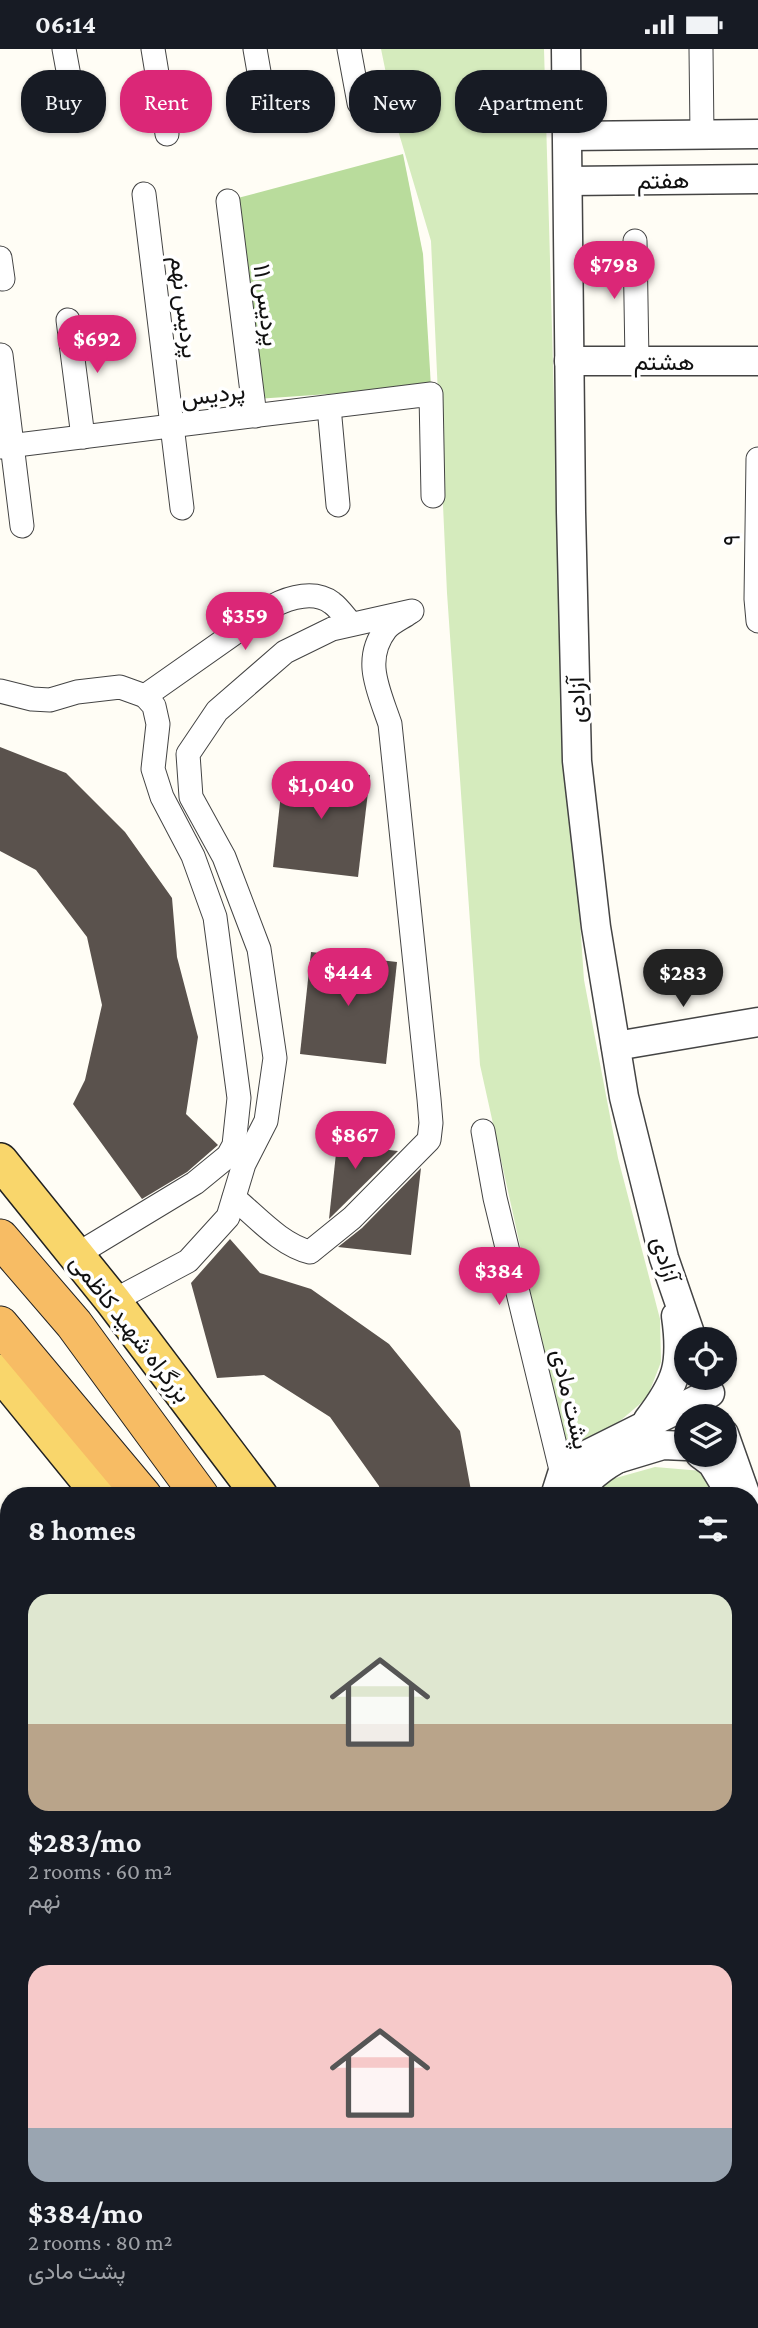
<!DOCTYPE html>
<meta charset="utf-8">
<style>
:root{--surface:#171b24;--page:#242831;--text:#f1f3f6;--muted:#9ea1a6;--accent:#db2777}
body{margin:0;font-family:"Crimson Pro",Vazirmatn,serif;background:var(--page);color:var(--text);height:100vh;display:flex;flex-direction:column;font-size:26px;white-space:nowrap}
*{box-sizing:border-box;margin:0}
p{font-size:23px;color:var(--muted)}
.icon{flex:none;width:38px;height:38px;fill:none;stroke:currentColor;stroke-width:2;stroke-linecap:round;stroke-linejoin:round}
.map{position:relative;flex:1;overflow:hidden}
.side{position:absolute;left:0px;top:1438px;width:760px;height:842px;display:flex;flex-direction:column;background:var(--surface);border-radius:28px 28px 0 0;box-shadow:0 2px 5px #0004}
.side>*{flex:none}
.top-card{position:absolute;left:21px;top:21px;width:718px;height:63px;display:flex;gap:14px}
.buttons{position:absolute;left:674px;top:1278px;display:grid;gap:14px}
.buttons a{display:grid;place-items:center;width:63px;height:63px;border-radius:50%;background:var(--surface);box-shadow:0 2px 5px #0004;font-size:35px}
.price{position:absolute;translate:-50% -60px;padding:0 16px;border-radius:24px;background:var(--accent);color:#fff;font-size:23px;line-height:46px;filter:drop-shadow(0 2px 4px #0008)}
.price::after{content:'';position:absolute;left:50%;top:42px;width:21px;height:16px;margin-left:-10px;background:inherit;clip-path:polygon(0 0,100% 0,50% 100%)}
.price.active{background:#222;color:#fff}
ul{padding:0;list-style:none}
li{display:grid;align-content:center;gap:14px;height:371px;padding:0 28px}
li span{display:grid;place-items:center;height:217px;border-radius:21px;color:#555}
li>.icon{margin-inline-start:auto}
span .icon{width:126px;height:126px;fill:#fffc;stroke-width:1}
li b{font-size:30px}
h2{display:flex;justify-content:space-between;align-items:center;height:84px;padding:0 28px;font-size:30px}
.tag{padding:0 24px;border-radius:28px;background:var(--surface);box-shadow:0 2px 5px #0004;font-size:24px;line-height:63px}
.tag.active{background:var(--accent);color:#fff}
.status{display:flex;justify-content:space-between;align-items:center;height:49px;padding:0 35px;background:var(--surface);direction:ltr}
.status svg{height:19px;fill:currentColor}
.map>svg:first-child{display:block}
</style>
<div class="status"><b>06:14</b><svg viewBox="0 0 49 12"><path d="M0 12V9h3v3zM5 12V6h3v6zM10 12V3h3v9zM15 12V0h3v12zM26 1h20v11H26zM47 4h2v5h-2z"/></svg></div>
<div class="map">
<svg width="758" height="2279" viewBox="0 0 758 2279">
<rect width="100%" height="100%" fill="#fffdf5"/>
<g fill="#d5ebbd">
<path d="M381,0H544L561,596L584,931L618,1109L660,1270L661,1313L647,1349L614,1377L567,1408L480,1016L447,544L431,192L397,78Z"/>
<path d="M655,1418L702,1422L712,1447H593L605,1432Z"/>
<path d="M751,1553L758,1572V1767L751,1769Z"/>
<path d="M470,2272H526L524,2279H456Z"/>
</g>
<path fill="#b9dc9c" d="M403,105L423,205L431,338L256,350L234,150Z"/>
<g fill="#5a524d">
<path d="M0,698L66,724L125,783L172,849L177,908L198,988L186,1065L218,1096L187,1123L142,1150L73,1055L85,1031L102,956L87,888L36,821L0,802Z"/>
<path d="M284,717L370,726L358,828L273,818Z"/>
<path d="M311,903L397,913L386,1015L300,1005Z"/>
<path d="M337,1095L398,1102L329,1170Z"/>
<path d="M421,1119L411,1206L338,1198L362,1179Z"/>
<path d="M230,1190L260,1224L311,1240L389,1295L460,1382L472,1447H381L379,1437L330,1368L264,1326L217,1329L191,1234Z"/>
</g>
<g fill="none" stroke-linecap="round" stroke-linejoin="round">
<g stroke="#444" stroke-width="25">
<g id="minor">
<path d="M64,0L76,65"/>
<path d="M153,0L167,85"/>
<path d="M255,0L266,63"/>
<path d="M349,0L359,54"/>
<path d="M701,0L702,85"/>
<path d="M144,145L182,459"/>
<path d="M228,152L255,367"/>
<path d="M635,192L637,312"/>
<path d="M0,209L3,230"/>
<path d="M68,271L83,388"/>
<path d="M1,306L22,477"/>
<path d="M329,358L338,456"/>
<path d="M0,398L431,345L433,447"/>
<path d="M758,410L756,550L758,572"/>
<path d="M0,642L32,650L50,651L77,643L120,638L145,647L154,657L158,675L153,720L162,748L193,807L215,868L239,1049L234,1096L228,1107L195,1134L76,1206"/>
<path d="M145,647L273,557C290,548 315,541 332,554C339,559 345,568 351,575"/>
<path d="M483,1082L495,1149L562,1425"/>
<path d="M234,1149C257,1168 281,1196 310,1203L352,1169L429,1091L431,1074L429,1050L390,675C379,642 362,611 386,580C392,573 402,569 409,564"/>
<path d="M113,1252L188,1212L228,1168L244,1115L266,1072L275,1009L259,900L224,808L191,748L188,705L217,662L285,603L332,580L412,562"/>
<path d="M0,1575L9,1568"/>
<path d="M0,1603L9,1615"/>
<path d="M0,1814L9,1826"/>
<path d="M0,1978L9,1973"/>
<path d="M0,2027L9,2038"/>
<path d="M196,2272L202,2279"/>
<path d="M363,2272L367,2279"/>
<path d="M430,2279L446,2272"/>
</g>
</g>
<g stroke="#444" stroke-width="31">
<g id="tertiary">
<path d="M566,0L571,463L577,712L596,878L624,1048L664,1209L692,1290"/>
<path d="M568,87L758,85"/>
<path d="M568,132L758,130"/>
<path d="M569,312H758"/>
<path d="M616,997L758,973"/>
<path d="M648,1371C677,1333 683,1316 676,1267"/>
<path d="M724,1385L746,1447"/>
<path d="M700,1405L712,1414L732,1447"/>
<path d="M620,1409L663,1396L686,1397"/>
<path d="M555,1447L562,1425L578,1410L710,1344"/>
<path d="M576,1447C590,1424 612,1412 636,1400"/>
<path d="M751,1462L758,1484"/>
</g>
</g>
<g stroke="#333" stroke-width="34">
<path id="secondary" d="M537,2279L538,2272"/>
</g>
<g stroke="#222" stroke-width="38">
<g id="primary">
<path d="M0,1112L113,1252L260,1447"/>
<path d="M0,1323L101,1447"/>
<path d="M751,2254L758,2266"/>
<path d="M609,2272L613,2279"/>
</g>
</g>
<g stroke="#222" stroke-width="39">
<g id="trunk">
<path d="M0,1189L74,1275L200,1447"/>
<path d="M0,1276L143,1447"/>
<path d="M646,2272L650,2279"/>
<path d="M704,2272L709,2279"/>
</g>
</g>
<use href="#minor" stroke="#fff" stroke-width="23"/>
<use href="#tertiary" stroke="#fff" stroke-width="28"/>
<use href="#secondary" stroke="#fff6b0" stroke-width="32"/>
<use href="#primary" stroke="#f9d66b" stroke-width="35"/>
<use href="#trunk" stroke="#f7bc64" stroke-width="37"/>
</g>
<g text-anchor="middle" dominant-baseline="central" stroke-width="7" stroke-linejoin="round" paint-order="stroke">
<g font-size="24" fill="#111" stroke="#fff">
<text transform="translate(663 131) rotate(-1)">هفتم</text>
<text transform="translate(267 256) rotate(83)">پردیس ۱۱</text>
<text transform="translate(185 258) rotate(83)">پردیس نهم</text>
<text x="664" y="312">هشتم</text>
<text transform="translate(213 345) rotate(-7)">پردیس</text>
<text transform="translate(731 491) rotate(-89)">۹</text>
<text transform="translate(576 651) rotate(-91)">آزادی</text>
<text transform="translate(666 1210) rotate(74)">آزادی</text>
<text transform="translate(131 1279) rotate(52)">بزرگراه شهید کاظمی</text>
<text transform="translate(571 1350) rotate(77)">پشت مادی</text>
</g>
</g>
</svg>
<div class="buttons">
<a><svg class="icon" aria-label="locate" viewBox="0 0 24 24"><circle cx="12" cy="12" r="6"/><path d="M12 2v4M12 18v4M2 12h4M18 12h4"/></svg></a>
<a><svg class="icon" aria-label="layers" viewBox="0 0 24 24"><path d="M12 4l9 5-9 5-9-5zM3 14l9 5 9-5"/></svg></a>
</div>
<b class="price" style="left:614px;top:252px">$798</b>
<b class="price" style="left:97px;top:326px">$692</b>
<b class="price" style="left:245px;top:603px">$359</b>
<b class="price" style="left:321px;top:772px">$1,040</b>
<b class="price" style="left:348px;top:959px">$444</b>
<b class="price active" style="left:683px;top:960px">$283</b>
<b class="price" style="left:355px;top:1122px">$867</b>
<b class="price" style="left:499px;top:1258px">$384</b>
<div class="top-card">
<a class="tag">Buy</a>
<a class="tag active">Rent</a>
<a class="tag">Filters</a>
<a class="tag">New</a>
<a class="tag">Apartment</a>
</div>
<section class="side">
<h2>8 homes<svg class="icon" aria-label="filters" viewBox="0 0 24 24"><path d="M4 7h16M4 17h16"/><circle cx="9" cy="7" r="2"/><circle cx="15" cy="17" r="2"/></svg></h2>
<ul>
<li><span style="background:linear-gradient(#dfe7d0 60%,#b9a48a 0)"><svg class="icon" aria-label="home" viewBox="0 0 24 24"><path d="M3 11l9-7 9 7M6 9v11h12V9"/></svg></span><div><b>$283/mo</b><p>2 rooms · 60 m²</p><p>نهم</p></div></li>
<li><span style="background:linear-gradient(#f6c9c9 75%,#9aa5b1 0)"><svg class="icon" aria-label="home" viewBox="0 0 24 24"><path d="M3 11l9-7 9 7M6 9v11h12V9"/></svg></span><div><b>$384/mo</b><p>2 rooms · 80 m²</p><p>پشت مادی</p></div></li>
</ul>
</section>
</div>
